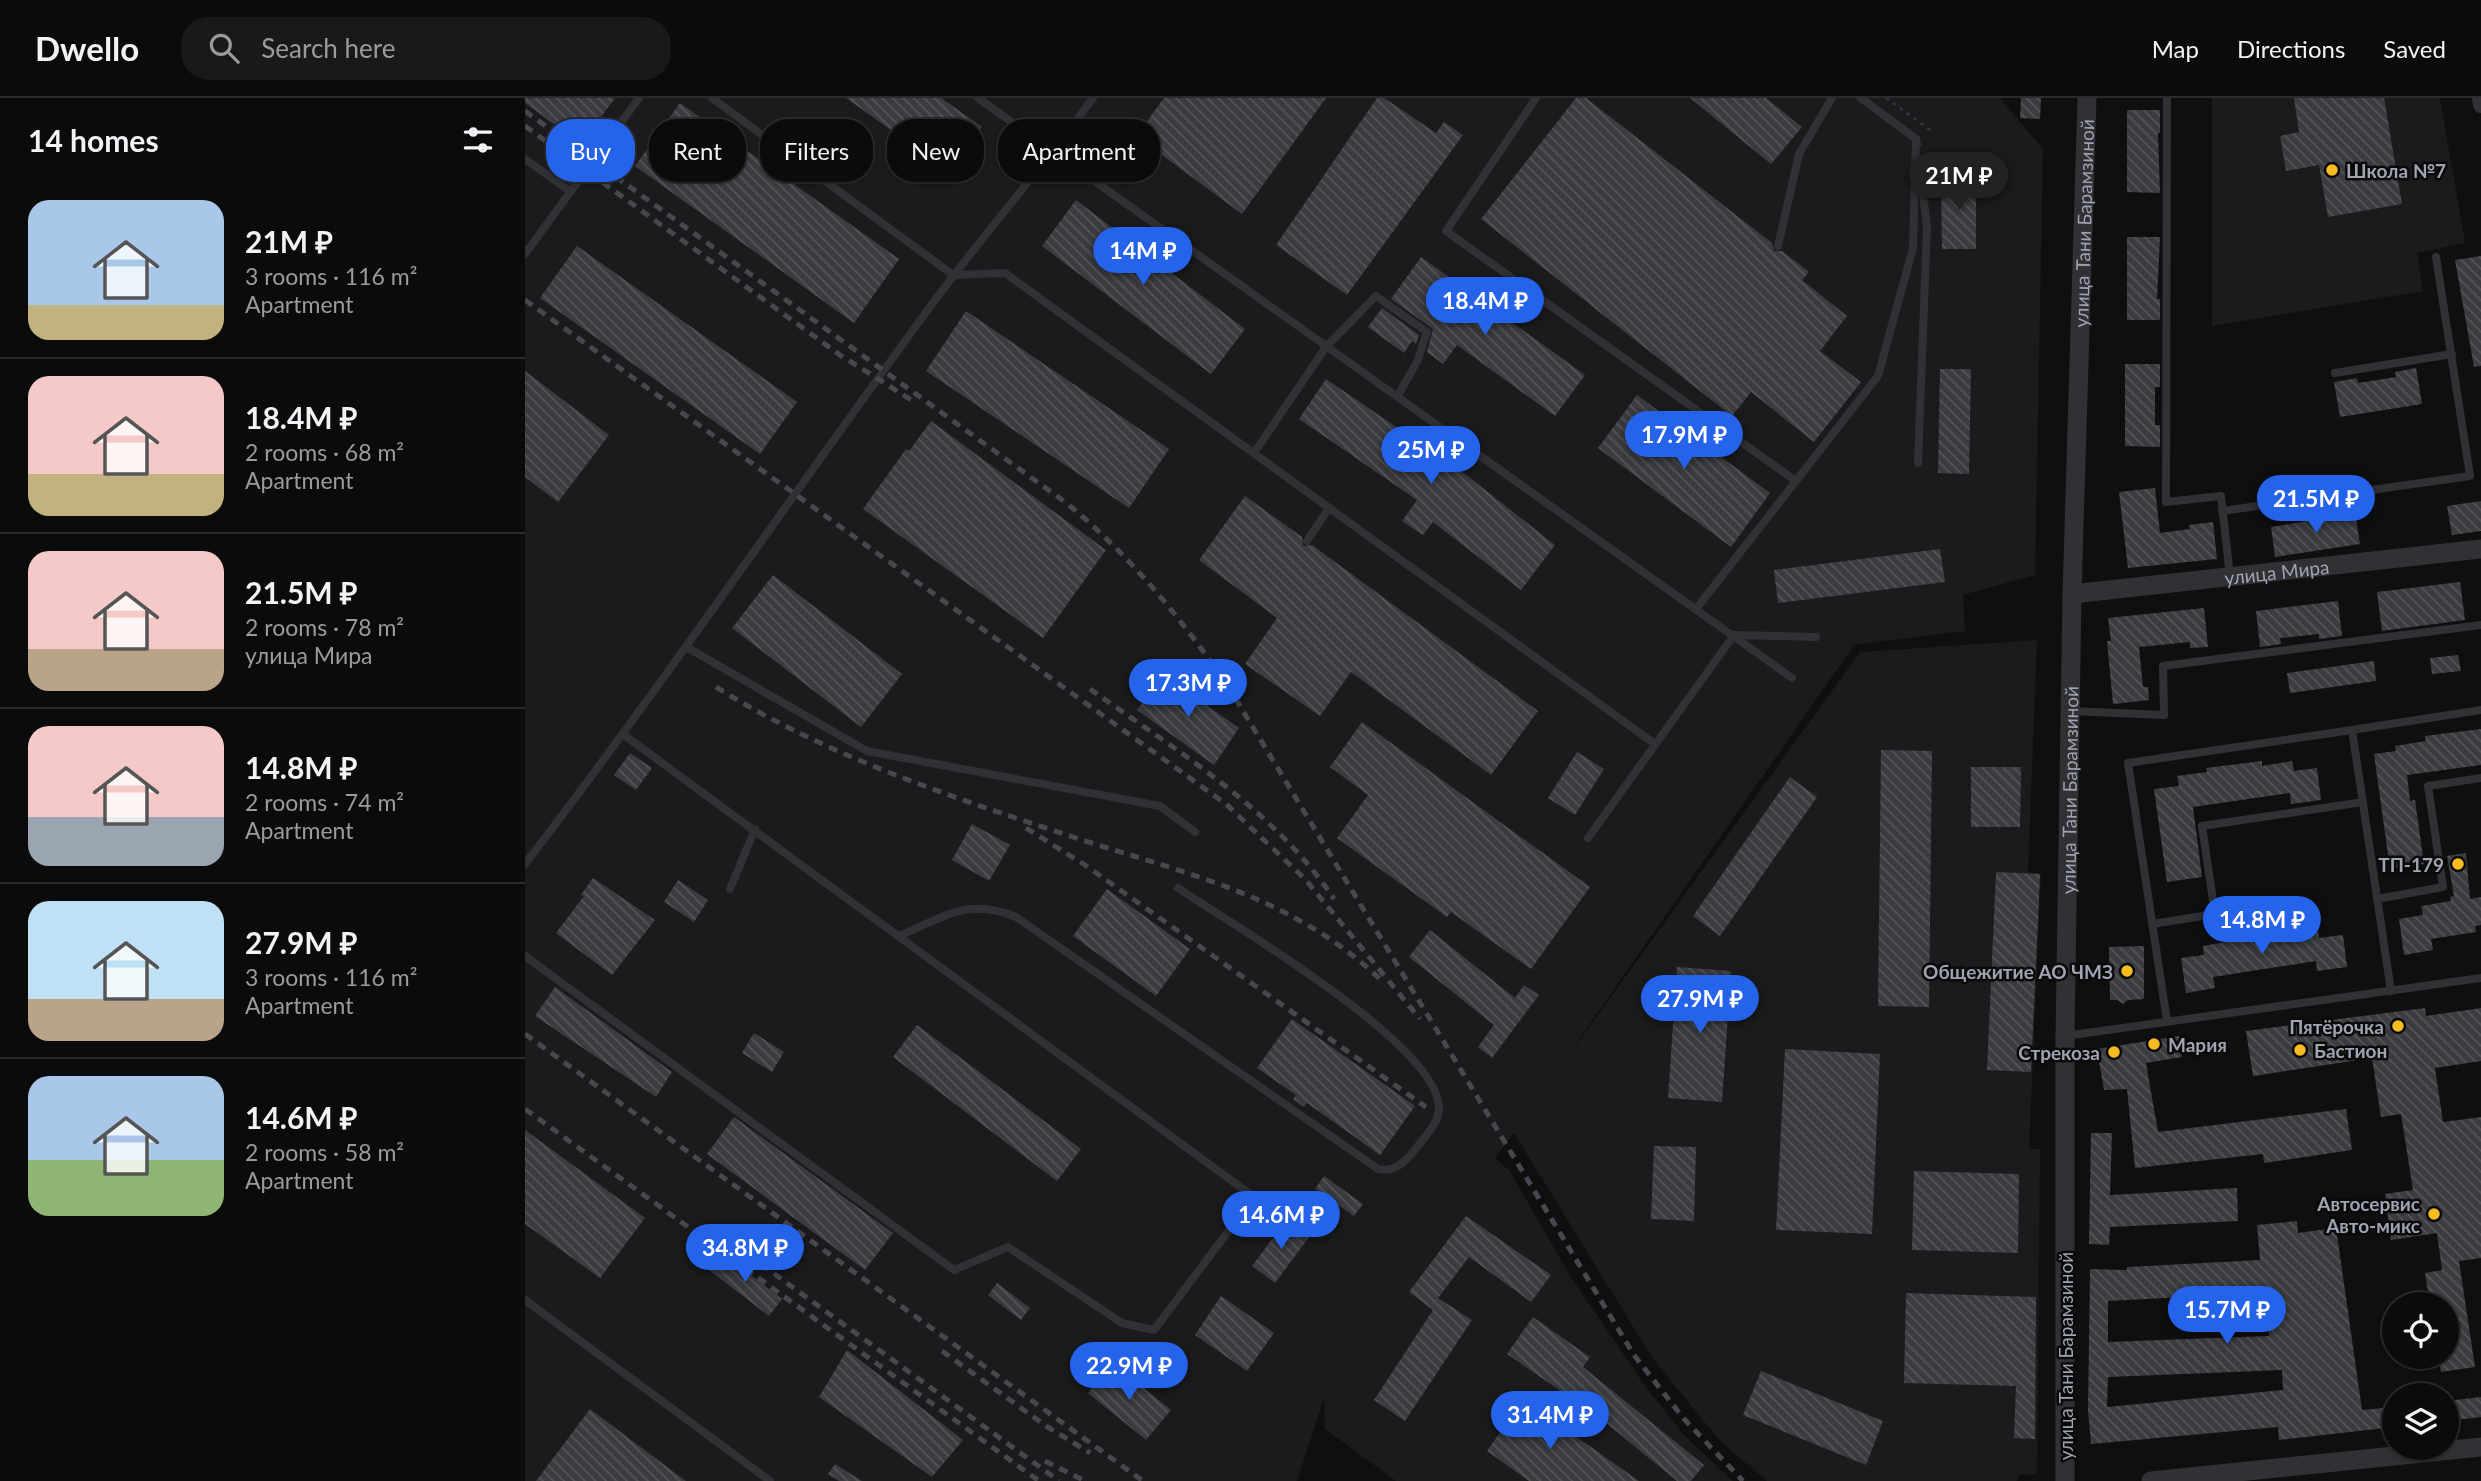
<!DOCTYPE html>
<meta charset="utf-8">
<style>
:root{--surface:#0b0b0c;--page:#19191a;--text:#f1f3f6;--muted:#9a9b9d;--line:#2b2b2d;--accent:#2563eb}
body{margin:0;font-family:Lato,sans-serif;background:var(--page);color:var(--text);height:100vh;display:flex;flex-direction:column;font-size:26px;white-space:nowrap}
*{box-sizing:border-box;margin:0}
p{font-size:23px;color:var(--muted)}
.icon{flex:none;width:38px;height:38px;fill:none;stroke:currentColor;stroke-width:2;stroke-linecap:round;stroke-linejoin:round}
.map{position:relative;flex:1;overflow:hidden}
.side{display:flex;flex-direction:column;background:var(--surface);width:525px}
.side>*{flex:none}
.banner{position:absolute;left:21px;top:21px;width:665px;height:63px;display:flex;gap:14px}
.buttons{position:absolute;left:1857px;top:1194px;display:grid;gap:14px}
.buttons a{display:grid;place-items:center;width:77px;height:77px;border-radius:50%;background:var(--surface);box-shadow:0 2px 5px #0004,0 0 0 2px var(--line);font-size:35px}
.price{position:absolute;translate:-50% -60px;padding:0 16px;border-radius:24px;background:var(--accent);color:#fff;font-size:23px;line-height:46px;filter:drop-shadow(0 2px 4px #0008)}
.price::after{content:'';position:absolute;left:50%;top:42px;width:21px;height:16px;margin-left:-10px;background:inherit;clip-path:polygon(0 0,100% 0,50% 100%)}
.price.active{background:#222;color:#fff}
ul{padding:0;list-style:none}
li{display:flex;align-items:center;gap:21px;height:175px;padding:0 28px}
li+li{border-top:2px solid var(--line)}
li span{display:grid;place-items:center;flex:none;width:196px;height:140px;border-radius:21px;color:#555}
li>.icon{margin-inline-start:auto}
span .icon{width:84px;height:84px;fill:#fffc;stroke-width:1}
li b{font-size:30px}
h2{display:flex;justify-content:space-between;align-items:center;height:84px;padding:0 28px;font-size:30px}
.tag{padding:0 24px;border-radius:28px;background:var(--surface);box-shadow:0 2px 5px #0004,0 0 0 2px var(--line);font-size:24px;line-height:63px}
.tag.active{background:var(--accent);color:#fff}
header{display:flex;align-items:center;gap:42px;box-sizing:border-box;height:98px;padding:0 35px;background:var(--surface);border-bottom:2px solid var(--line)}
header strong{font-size:33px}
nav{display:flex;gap:38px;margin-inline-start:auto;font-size:24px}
.search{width:490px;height:63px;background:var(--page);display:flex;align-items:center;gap:18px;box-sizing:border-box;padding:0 24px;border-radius:28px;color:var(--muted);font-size:26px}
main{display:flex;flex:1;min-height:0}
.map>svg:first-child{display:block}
</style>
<header>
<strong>Dwello</strong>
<div class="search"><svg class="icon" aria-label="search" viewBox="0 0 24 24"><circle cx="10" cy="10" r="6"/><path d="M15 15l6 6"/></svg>Search here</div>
<nav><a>Map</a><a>Directions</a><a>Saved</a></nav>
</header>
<main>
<section class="side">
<h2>14 homes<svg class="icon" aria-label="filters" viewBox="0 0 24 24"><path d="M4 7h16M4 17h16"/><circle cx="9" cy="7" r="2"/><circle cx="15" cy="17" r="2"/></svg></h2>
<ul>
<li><span style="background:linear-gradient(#a9c7e8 75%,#c2b280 0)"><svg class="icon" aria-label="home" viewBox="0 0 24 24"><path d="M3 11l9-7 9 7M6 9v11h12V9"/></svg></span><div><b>21M ₽</b><p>3 rooms · 116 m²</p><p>Apartment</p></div></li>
<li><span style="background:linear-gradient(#f6c9c9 70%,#c2b280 0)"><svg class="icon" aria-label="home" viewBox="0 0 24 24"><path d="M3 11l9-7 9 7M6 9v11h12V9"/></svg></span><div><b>18.4M ₽</b><p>2 rooms · 68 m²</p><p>Apartment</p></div></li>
<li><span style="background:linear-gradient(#f6c9c9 70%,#b9a48a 0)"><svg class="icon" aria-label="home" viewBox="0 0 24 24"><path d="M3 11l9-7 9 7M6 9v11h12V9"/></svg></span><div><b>21.5M ₽</b><p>2 rooms · 78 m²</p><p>улица Мира</p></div></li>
<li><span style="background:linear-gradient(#f6c9c9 65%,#9aa5b1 0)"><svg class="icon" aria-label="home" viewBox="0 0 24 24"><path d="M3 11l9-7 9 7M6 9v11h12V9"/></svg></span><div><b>14.8M ₽</b><p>2 rooms · 74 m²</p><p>Apartment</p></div></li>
<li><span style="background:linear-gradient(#bfe0f5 70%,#b9a48a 0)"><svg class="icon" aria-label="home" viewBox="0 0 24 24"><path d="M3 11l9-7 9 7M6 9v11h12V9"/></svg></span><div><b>27.9M ₽</b><p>3 rooms · 116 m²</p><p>Apartment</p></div></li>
<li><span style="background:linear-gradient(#a9c7e8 60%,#8fb573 0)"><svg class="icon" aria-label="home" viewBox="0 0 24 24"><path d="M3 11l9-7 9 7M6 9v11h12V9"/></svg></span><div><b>14.6M ₽</b><p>2 rooms · 58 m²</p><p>Apartment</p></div></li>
</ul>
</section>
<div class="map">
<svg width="1956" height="1383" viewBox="0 0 1956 1383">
<defs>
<pattern id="building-back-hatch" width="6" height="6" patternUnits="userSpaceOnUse" patternTransform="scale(1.75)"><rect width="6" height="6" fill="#3b3c40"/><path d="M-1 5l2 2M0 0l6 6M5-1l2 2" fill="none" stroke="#545559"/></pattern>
</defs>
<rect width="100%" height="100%" fill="#0f0f10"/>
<g fill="#1b1b1d">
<path d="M0,0H1475L1518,51L1510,477L1438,497L1440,533L1329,547L1030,976L1335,554L1512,542L1503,774L1516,776L1504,1051H1515L1512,1376L1494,1377L1492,1383H1242L1194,1342L1126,1258L989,1035L970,1060L984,1072L1046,1179L1120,1288L1159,1337L1208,1383H871L800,1331L799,1300L772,1383H0Z"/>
<path d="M1687,0H1915L1940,145L1892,155L1898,193L1687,228Z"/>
</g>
<g fill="url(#building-back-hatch)" fill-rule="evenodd">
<path d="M0,0H90L56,46L0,5Z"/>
<path d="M321,0H416L457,29L425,74Z"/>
<path d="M639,0H801L717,116L611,38Z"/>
<path d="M852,0H859L911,35L919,24L938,37L822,197L751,147Z"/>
<path d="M1051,0H1061L1247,145L1249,153H1257L1284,174L1277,182L1322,218L1295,253L1336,284L1289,344L1226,294L1207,318L956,121Z"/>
<path d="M1165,0H1241L1277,29L1246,66Z"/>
<path d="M1496,0H1516L1515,21L1495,20Z"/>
<path d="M1769,0H1859L1877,106L1803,119L1794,67L1761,73L1755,38L1774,34Z"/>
<path d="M155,5L374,161L329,225L110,68Z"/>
<path d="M1602,12H1635V35H1633L1635,95L1602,94Z"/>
<path d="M1416,78H1451V151H1417Z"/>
<path d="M551,102L720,231L686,276L517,148Z"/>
<path d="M1602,139H1635L1632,201H1635V222H1602Z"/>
<path d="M52,148L272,304L235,356L15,200Z"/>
<path d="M1956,158V268L1949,269L1930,162Z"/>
<path d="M896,159L1060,277L1030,318L932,247L918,266L902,254L908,231L866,201Z"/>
<path d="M857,210L894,237L891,246L887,243L879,255L843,229Z"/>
<path d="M441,213L644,351L604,410L401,273Z"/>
<path d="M1600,266H1635V289H1630V327H1635V349L1600,348Z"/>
<path d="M1891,270L1897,306L1815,319L1809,284L1832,280L1833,285L1871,279L1870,274Z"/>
<path d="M1415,271H1446L1444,376L1413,375Z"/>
<path d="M0,273L84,337L33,404L0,379Z"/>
<path d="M801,281L940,376L1030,447L996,492L908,424L898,437L877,423L892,402L774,321Z"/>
<path d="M1112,297L1245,395L1206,449L1073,350Z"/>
<path d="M406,323L581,452L518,540L338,411L381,351L384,353Z"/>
<path d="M1630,390L1635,435L1665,431L1664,427L1688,424L1692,461L1603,470L1594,394Z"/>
<path d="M720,398L777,439L778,448L787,447L1013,613L966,677L826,574L795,618L720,566L752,520L674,462Z"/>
<path d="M1956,403V433L1927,437L1922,408Z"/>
<path d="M1830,415L1835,446L1750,459L1746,429Z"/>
<path d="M1415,451L1420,484L1253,505L1249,472Z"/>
<path d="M248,477L377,576L336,629L207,530Z"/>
<path d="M1935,484L1940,522L1857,533L1852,494Z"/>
<path d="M1813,503L1817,538L1794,541V536L1755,540L1756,546L1735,549L1731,513Z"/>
<path d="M1679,510L1683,549L1665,550V544L1614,549L1618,589H1623L1624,602L1588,606L1582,543H1586L1583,520Z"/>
<path d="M1933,557L1936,573L1907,576L1905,560Z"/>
<path d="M1849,563L1851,583L1765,595L1762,575Z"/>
<path d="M637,576L714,630L689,667L612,612Z"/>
<path d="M837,624L1065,789L1006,871L926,814L922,819L812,740L843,697L805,669Z"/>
<path d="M1956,631V667L1882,677L1885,703L1890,702L1899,766L1865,771L1849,656L1871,653L1870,648L1901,643L1900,638Z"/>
<path d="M1356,652L1407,653L1404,909L1353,908Z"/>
<path d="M1052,654L1079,671L1050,717L1023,700Z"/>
<path d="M105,655L127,670L111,692L89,677Z"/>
<path d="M1737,663V668L1767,663L1769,673L1792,670L1796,702L1766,706L1765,695L1668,709L1677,779L1642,784L1629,691L1654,688L1652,678L1682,674L1681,670Z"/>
<path d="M1446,669H1496L1495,729H1446Z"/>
<path d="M1265,679L1292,699L1195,838L1168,818Z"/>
<path d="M447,726L485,747L464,783L427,762Z"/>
<path d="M1941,755L1945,801L1956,799V827L1950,828L1951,834L1906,841L1908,852L1879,857L1874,821L1898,817L1896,808L1926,803L1925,799L1929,798L1922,758Z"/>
<path d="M1471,774L1515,776L1506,974L1462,972Z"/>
<path d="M68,780L130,822L87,877L31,835L59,798L56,797Z"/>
<path d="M153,782L183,802L169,824L139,804Z"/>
<path d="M582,791L665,851L631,898L548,838Z"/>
<path d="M1762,831L1763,836L1793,831L1794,840L1818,837L1822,869L1792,873L1791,863L1688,879L1690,890L1661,895L1656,860L1679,857L1678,848L1707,843V839Z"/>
<path d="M905,832L990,900L999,887L1014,897L967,960L953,949L969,927L884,859Z"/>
<path d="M1619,848V901L1603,902L1598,906L1592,902H1585L1584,849Z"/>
<path d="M1152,869L1206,873L1197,1004L1143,1000Z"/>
<path d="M30,889L147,974L131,999L10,918Z"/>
<path d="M1900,910L1901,918L1956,910V963L1910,970L1918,1024L1956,1019V1160L1934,1163L1950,1269L1916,1274L1913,1258H1922V1206H1905L1900,1175L1917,1172L1912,1135L1866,1142L1860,1096L1888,1092L1876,1016L1856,1019L1847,960L1728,978L1721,933Z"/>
<path d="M767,921L890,1008L855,1057L782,1005L779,1009L768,1001L771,997L732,970Z"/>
<path d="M392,927L556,1051L532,1083L368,959Z"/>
<path d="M229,935L259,954L247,974L217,955Z"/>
<path d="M1654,938L1657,959L1621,965L1633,1034L1821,1011L1827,1052L1739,1065L1738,1056L1610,1070L1602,991L1579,992L1572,951Z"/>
<path d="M1260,951L1355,956L1347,1136L1251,1132Z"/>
<path d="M209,1019L368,1135L340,1172L182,1056Z"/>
<path d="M0,1032L120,1120L75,1180L0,1126Z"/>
<path d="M1566,1035H1587L1585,1097L1712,1090L1713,1123L1585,1129L1584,1147L1564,1146Z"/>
<path d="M1129,1048L1171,1049L1169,1123L1126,1121Z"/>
<path d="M1389,1073L1494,1076L1493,1155L1387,1152Z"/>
<path d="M799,1078L838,1106L829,1118L790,1091Z"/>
<path d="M941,1118L1026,1177L1006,1204L944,1159L913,1200L947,1222L880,1323L849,1302L908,1212L884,1194Z"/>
<path d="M762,1121L785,1138L750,1185L727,1168Z"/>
<path d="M1772,1123L1773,1135L1811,1130L1837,1312L1869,1309V1329L1754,1342L1753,1329L1566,1346L1563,1312L1565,1171L1602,1172V1169L1735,1162L1732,1127ZM1739,1195L1744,1238L1583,1244V1203ZM1757,1272L1758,1292L1582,1309L1583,1279Z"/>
<path d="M196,1154L257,1201L244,1218L183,1171Z"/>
<path d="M472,1185L505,1210L496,1222L463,1197Z"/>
<path d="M1381,1195L1511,1199L1510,1341L1489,1340L1491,1288L1379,1285Z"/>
<path d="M696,1198L749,1235L722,1273L670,1237Z"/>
<path d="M1008,1219L1065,1259L1058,1269L1179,1367L1166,1383H1152L1042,1293L1040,1296L982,1256Z"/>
<path d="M322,1252L438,1342L407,1379L294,1299Z"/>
<path d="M588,1265L646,1312L621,1342L563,1295Z"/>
<path d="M1236,1273L1358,1323L1341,1367L1218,1317Z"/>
<path d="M1956,1299V1319L1922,1323V1303Z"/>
<path d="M998,1301L1114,1383H1004L962,1353Z"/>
<path d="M65,1311L161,1383H11Z"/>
<path d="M310,1366L337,1383H314L303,1376Z"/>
</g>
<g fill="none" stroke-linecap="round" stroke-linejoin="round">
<path stroke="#36373c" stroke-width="2.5" stroke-dasharray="3.5 5" stroke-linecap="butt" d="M1361,0L1408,34"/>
<g stroke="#303035" stroke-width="8">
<path d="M187,0L428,177L480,175L1130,646"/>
<path d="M453,0L1267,580"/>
<path d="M1011,0L921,133L1271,383"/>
<path d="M1336,0L1391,41L1392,46"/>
<path d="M1642,0L1641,404L1696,398L1705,478"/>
<path d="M0,61L46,94"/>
<path d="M1253,148L1274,56L1307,0"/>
<path d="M0,156L114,0"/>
<path d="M1810,275L1927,256"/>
<path d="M729,355L801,249L851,198L902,234L892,264L872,299"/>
<path d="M1393,365L1402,129L1395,69"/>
<path d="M1697,413L1945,378L1911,159"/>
<path d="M782,443L804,410"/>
<path d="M1171,511L1353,278L1388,150L1391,41"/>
<path d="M163,550L342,653L635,708L670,734"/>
<path d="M1546,613L1639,617L1638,568L1956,527"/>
<path d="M1063,740L1209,537L1291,539"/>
<path d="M0,766C139,585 267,397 402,213C455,140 515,73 568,0"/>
<path d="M205,791L230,731"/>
<path d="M1852,801L1918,789L1903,688L1956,680"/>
<path d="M1627,826L1690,816L1677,728L1838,704"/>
<path d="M374,838C419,819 443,799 491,819L853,1071C871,1075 882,1062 892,1049C901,1037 915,1024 914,1008C909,944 708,827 653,790"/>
<path d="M0,858L429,1172L483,1149L597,1225L629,1232L729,1099L99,637"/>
<path d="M1866,893L1827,632L1956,612"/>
<path d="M1642,923L1603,665L1827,632"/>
<path d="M1540,938L1956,880"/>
<path d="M0,1202L245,1383"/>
</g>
<path stroke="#303035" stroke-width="16" d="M1955,0L1956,7"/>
<g stroke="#303035" stroke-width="19">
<path id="s1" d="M1547,496L1956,451"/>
<path id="s2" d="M1540,1383V938L1547,496L1562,0"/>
<path d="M1626,1383L1956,1349"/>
</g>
<g stroke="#47484f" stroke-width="5" stroke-dasharray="9 7" stroke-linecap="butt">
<path d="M0,13L540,404C604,456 654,518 701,585L1109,1257L1159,1321L1218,1383"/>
<path d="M0,28L315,257L388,303"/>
<path d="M0,202L701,706L780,781L895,921"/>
<path d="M191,589C303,659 427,699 551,740C662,776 767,798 855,881"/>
<path d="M565,591C652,653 749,711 809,801"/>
<path d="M501,730L560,767L901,1009"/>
<path d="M0,936L618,1383"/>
<path d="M0,1011L514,1383"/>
<path d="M195,1141L244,1172L534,1383"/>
<path d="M417,1253L521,1328L565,1355"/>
<path d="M520,1363L560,1383"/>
</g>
</g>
<g fill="#f7bc20" stroke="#0a0a0b" stroke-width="2.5">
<circle cx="1807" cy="72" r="7"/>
<circle cx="1933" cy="766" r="7"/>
<circle cx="1602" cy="873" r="7"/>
<circle cx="1873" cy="928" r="7"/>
<circle cx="1629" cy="946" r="7"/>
<circle cx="1775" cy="952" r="7"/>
<circle cx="1589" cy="954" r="7"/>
<circle cx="1909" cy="1116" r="7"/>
</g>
<g text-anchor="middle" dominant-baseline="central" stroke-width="5" stroke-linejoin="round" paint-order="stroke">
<g font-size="19" font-weight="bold" fill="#9fa4b2" stroke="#0a0a0b" text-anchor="end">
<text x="1821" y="72" text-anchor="start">Школа №7</text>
<text x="1919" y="766">ТП-179</text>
<text x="1588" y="873">Общежитие АО ЧМЗ</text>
<text x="1859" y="928">Пятёрочка</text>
<text x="1643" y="946" text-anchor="start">Мария</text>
<text x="1789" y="952" text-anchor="start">Бастион</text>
<text x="1575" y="954">Стрекоза</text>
<text x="1895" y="1105">Автосервис<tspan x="1895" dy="22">Авто-микс</tspan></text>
</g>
<g font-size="19" fill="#9fa4b2" stroke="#0a0a0b">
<text stroke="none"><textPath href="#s2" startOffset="1258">улица Тани Барамзиной</textPath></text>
<text stroke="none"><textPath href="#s1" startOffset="206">улица Мира</textPath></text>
<text stroke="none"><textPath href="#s2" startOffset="691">улица Тани Барамзиной</textPath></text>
<text transform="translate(1540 1258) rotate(-90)">улица Тани Барамзиной</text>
</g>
</g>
</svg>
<div class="buttons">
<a><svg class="icon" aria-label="locate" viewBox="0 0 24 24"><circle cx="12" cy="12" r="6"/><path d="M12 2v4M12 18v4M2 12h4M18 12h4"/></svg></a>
<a><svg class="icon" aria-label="layers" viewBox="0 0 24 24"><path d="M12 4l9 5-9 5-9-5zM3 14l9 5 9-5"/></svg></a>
</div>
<b class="price active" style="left:1434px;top:114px">21M ₽</b>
<b class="price" style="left:618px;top:189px">14M ₽</b>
<b class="price" style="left:960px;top:239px">18.4M ₽</b>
<b class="price" style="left:1159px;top:373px">17.9M ₽</b>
<b class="price" style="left:906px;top:388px">25M ₽</b>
<b class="price" style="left:1791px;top:437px">21.5M ₽</b>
<b class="price" style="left:663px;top:621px">17.3M ₽</b>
<b class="price" style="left:1737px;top:858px">14.8M ₽</b>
<b class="price" style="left:1175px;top:937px">27.9M ₽</b>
<b class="price" style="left:756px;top:1153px">14.6M ₽</b>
<b class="price" style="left:220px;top:1186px">34.8M ₽</b>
<b class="price" style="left:1702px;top:1248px">15.7M ₽</b>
<b class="price" style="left:604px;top:1304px">22.9M ₽</b>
<b class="price" style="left:1025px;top:1353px">31.4M ₽</b>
<div class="banner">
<a class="tag active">Buy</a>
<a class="tag">Rent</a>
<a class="tag">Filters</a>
<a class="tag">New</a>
<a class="tag">Apartment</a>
</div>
</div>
</main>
